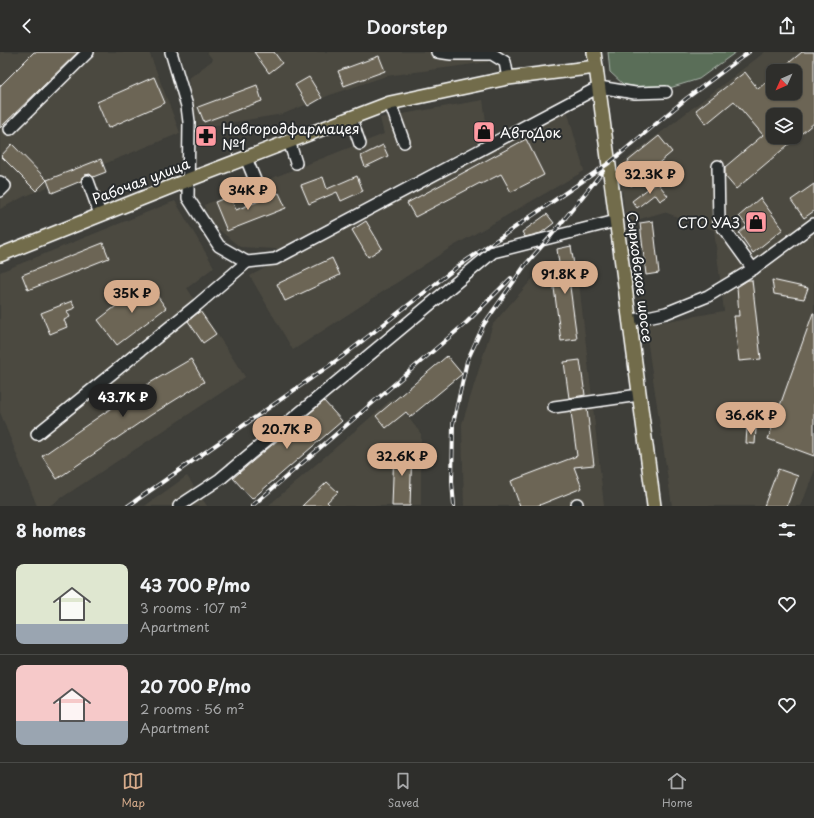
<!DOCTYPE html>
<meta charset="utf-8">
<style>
:root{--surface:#2e2e2b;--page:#3a3a37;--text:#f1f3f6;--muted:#a7a8a9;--line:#494a47;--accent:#d6ab8b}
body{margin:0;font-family:"Playpen Sans",sans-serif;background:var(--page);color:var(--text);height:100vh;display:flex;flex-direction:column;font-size:15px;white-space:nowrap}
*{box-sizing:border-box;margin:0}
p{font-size:13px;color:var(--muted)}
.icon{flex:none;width:22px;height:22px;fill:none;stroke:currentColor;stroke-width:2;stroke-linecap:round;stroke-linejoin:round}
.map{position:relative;height:454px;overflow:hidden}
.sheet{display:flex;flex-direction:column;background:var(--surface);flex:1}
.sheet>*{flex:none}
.needle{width:26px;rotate:225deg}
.fabs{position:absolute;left:766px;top:12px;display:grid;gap:8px}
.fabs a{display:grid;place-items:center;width:36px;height:36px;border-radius:8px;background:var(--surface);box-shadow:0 1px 3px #0004,0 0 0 1px var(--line);font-size:20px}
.price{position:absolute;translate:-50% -34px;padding:0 9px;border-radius:14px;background:var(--accent);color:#111;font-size:13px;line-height:26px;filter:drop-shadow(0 1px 2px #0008)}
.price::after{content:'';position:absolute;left:50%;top:24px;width:12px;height:9px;margin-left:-6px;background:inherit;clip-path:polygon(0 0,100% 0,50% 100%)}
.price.active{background:#222;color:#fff}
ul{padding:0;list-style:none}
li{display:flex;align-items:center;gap:12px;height:100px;padding:0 16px}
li+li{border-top:1px solid var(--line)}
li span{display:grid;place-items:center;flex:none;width:112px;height:80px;border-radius:8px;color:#555}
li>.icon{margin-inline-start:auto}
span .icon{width:48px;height:48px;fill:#fffc;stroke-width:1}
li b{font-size:17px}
h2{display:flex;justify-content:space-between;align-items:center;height:48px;padding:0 16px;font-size:17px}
header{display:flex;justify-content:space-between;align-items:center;height:52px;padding:0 16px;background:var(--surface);font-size:18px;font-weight:600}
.menu{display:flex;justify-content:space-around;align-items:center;height:56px;border-top:1px solid var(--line);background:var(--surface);font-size:11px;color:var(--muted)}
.menu a{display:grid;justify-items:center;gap:2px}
.menu .active{color:var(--accent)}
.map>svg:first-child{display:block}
</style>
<header><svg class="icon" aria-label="back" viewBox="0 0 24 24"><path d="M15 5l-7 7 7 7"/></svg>Doorstep<svg class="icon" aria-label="share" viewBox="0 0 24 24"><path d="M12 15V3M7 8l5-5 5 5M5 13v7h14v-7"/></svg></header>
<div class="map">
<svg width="814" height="454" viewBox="0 0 814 454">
<rect width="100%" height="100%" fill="#3e3e39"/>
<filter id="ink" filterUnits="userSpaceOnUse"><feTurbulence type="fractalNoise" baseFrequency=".025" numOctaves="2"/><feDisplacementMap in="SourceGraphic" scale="8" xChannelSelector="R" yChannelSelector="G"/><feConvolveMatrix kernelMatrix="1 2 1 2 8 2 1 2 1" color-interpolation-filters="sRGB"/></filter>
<g filter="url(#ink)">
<g fill="#4c4a41" fill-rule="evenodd">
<path d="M0,0H149L180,81L23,145L0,157Z"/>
<path d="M207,0H492L488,10L386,24L330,43L283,62L198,76L188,27L213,8Z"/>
<path d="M765,0H814V420L801,454H672L645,273L724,259L714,178L664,160L626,171L619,113ZM773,19H795V41H773ZM773,63H795V85H773Z"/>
<path d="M483,48L488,85L278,197L240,195L211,171L204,153L384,82L380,66Z"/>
<path d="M567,58L584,119L450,196L293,298L250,224Z"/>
<path d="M175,149L214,215L187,236L245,325L49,454H37L0,360V220Z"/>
<path d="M578,222L604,454H464L462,372L493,272L535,224Z"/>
<path d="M393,346L421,382V454H268Z"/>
<path d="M187,424L207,454H145Z"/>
</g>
<path fill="#5a6e59" stroke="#acb6ac" d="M608,0H736L699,27L663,38L624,33L610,20Z"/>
<g fill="#6c6554" stroke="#fff" fill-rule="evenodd">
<path d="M34,0H78L0,76V34Z"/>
<path d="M254,0H274L282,11L269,21Z"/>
<path d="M802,0H814V71L736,137L725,124V115L763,83L734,49L706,72L696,58L745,20L758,37L773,24V41H795V19H779ZM773,63H795V85H773Z"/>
<path d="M379,4L385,19L344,34L338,19Z"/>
<path d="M154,25L165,51L108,76L97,50Z"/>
<path d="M309,25L322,46L308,54L295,33Z"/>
<path d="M257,33L262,49L204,70L198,55Z"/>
<path d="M659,84L672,100L631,134L628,109Z"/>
<path d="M526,87L544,123L511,140L501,122L481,132L480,131L415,165L407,151Z"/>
<path d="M12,92L47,128L36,139L1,104Z"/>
<path d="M383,93L388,104L365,115L361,104Z"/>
<path d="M101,107L106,120L93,125L90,122L85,123L82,125L81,129L52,141L47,128Z"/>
<path d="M357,124L363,139L341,149L337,140L309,152L301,133L323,125L327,137Z"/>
<path d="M657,130L668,144L660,149L655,142L637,156L632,149Z"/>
<path d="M814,132V159L804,166L791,148Z"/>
<path d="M279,141L286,156L227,179L215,150L230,144L236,158Z"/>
<path d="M760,146L783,177L753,201L739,181L747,174L739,164Z"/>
<path d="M547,162L554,171L541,181L525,185L522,180Z"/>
<path d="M366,169L382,196L368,205L352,178Z"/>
<path d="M653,169L659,221L646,223L640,171Z"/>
<path d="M103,191L109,206L28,238L22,223Z"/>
<path d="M571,194L575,219L568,220L577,287L561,289L553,228L561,226L557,197Z"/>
<path d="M332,206L340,223L285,249L277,232Z"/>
<path d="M748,228H752L761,307L739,309L734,264H739L737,235Z"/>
<path d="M772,228L808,236L804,247L774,242Z"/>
<path d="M147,230L166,256L117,293L98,268Z"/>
<path d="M72,249L75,256L67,259L70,265L64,268L67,275L50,282L41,261Z"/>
<path d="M200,259L216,282L203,291L188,269Z"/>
<path d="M813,261H814V404L768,387Z"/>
<path d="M447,304L462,322L410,365L406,360L386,376L376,364Z"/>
<path d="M191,307L204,330L151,363L57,427L42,404L136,339Z"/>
<path d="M580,308L585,343L569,346L564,310Z"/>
<path d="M324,349L342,369L252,447L233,426Z"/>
<path d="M587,357L594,413L574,415L582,436L537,454H520L511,429L577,404L571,360Z"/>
<path d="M747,376H756L755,392L746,391Z"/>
<path d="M394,396L412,397L410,454H392Z"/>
<path d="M778,417L798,424L787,454H764Z"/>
<path d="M327,430L338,440L327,450L331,454H302Z"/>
</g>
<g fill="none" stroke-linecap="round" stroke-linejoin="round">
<g stroke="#fff" stroke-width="14">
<g id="minor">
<path d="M171,0L187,54L189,70L188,146L219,194L247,210L275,207L599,35L635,41L666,40"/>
<path d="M437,0L451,2H492L505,10L508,26"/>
<path d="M390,51L404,90"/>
<path d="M351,66L360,92"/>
<path d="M10,77L88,0"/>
<path d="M289,89L296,111"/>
<path d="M246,106L259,138"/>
<path d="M718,114L719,170L753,217"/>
<path d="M88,129L100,162"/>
<path d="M0,130L5,134L0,139"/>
<path d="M629,269L666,261L708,244L753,217L814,172"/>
<path d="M554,355L639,343"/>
<path d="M37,382L197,253L247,210"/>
<path d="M577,452V454"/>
<path d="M179,454L220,427L493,200L616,169"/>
</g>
</g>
<g stroke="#fff" stroke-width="16">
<g id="major">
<path d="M594,0L654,454"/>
<path d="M0,203L188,128L390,51L508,26L596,15"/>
</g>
</g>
<use href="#minor" stroke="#2a2d2e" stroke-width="11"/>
<use href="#major" stroke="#726c4b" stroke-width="13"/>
<g stroke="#fff" stroke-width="4">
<g id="rail">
<path d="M128,454L343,304L457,215L609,111L687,46L749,0"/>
<path d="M252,454L467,270L511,226"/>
<path d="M454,454L452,430L453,372L467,309L484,272L526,212L550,185L603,119"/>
</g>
</g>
<use href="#rail" stroke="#2a2d2e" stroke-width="2.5" stroke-dasharray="8" stroke-linecap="butt"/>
</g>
</g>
<defs>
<g id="shop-square" transform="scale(1.15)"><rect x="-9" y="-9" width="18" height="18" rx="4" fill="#ff9aa2" stroke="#2a2d2e"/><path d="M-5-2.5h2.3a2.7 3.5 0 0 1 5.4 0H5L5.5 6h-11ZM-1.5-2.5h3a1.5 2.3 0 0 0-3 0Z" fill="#111"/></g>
<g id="pharmacy-square" transform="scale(1.15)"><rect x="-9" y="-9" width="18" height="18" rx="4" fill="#ff9aa2" stroke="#2a2d2e"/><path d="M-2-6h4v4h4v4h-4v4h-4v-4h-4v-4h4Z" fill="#111"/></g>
</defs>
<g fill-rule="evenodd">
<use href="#shop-square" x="484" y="80"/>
<use href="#pharmacy-square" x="206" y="84"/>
<use href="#shop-square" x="756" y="170"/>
</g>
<g text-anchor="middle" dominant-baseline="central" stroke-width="4" stroke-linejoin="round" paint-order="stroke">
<g font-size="14" fill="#fff" stroke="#2a2d2e" text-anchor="start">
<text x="222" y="76">Новгородфармацея<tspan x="222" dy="16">№1</tspan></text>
<text x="500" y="80">АвтоДок</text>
<text x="740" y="170" text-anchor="end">СТО УАЗ</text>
</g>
<g font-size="14" fill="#fff" stroke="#2a2d2e">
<text transform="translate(141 129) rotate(-21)">Рабочая улица</text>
<text transform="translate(640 225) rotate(83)">Сырковское шоссе</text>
</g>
</g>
</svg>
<div class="fabs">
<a><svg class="needle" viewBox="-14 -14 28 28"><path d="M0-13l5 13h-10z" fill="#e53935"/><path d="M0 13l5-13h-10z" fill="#a7a8a9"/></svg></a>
<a><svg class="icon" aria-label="layers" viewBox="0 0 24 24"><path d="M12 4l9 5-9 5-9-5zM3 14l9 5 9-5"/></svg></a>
</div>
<b class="price" style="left:650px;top:143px">32.3K ₽</b>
<b class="price" style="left:248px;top:159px">34K ₽</b>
<b class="price" style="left:565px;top:243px">91.8K ₽</b>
<b class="price" style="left:132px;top:262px">35K ₽</b>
<b class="price active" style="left:123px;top:366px">43.7K ₽</b>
<b class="price" style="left:751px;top:384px">36.6K ₽</b>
<b class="price" style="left:287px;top:398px">20.7K ₽</b>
<b class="price" style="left:402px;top:425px">32.6K ₽</b>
</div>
<section class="sheet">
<h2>8 homes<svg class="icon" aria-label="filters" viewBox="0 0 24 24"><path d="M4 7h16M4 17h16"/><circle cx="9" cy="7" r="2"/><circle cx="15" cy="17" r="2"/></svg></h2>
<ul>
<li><span style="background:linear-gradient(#dfe7d0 75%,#9aa5b1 0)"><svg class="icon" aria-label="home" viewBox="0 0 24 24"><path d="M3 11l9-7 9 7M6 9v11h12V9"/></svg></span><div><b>43 700 ₽/mo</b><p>3 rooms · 107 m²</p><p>Apartment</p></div><svg class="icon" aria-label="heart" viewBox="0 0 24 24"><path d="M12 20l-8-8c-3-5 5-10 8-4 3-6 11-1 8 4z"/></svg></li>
<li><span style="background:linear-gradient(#f6c9c9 70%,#9aa5b1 0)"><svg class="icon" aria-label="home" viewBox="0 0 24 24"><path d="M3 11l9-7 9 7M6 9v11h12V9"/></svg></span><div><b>20 700 ₽/mo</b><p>2 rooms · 56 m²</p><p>Apartment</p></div><svg class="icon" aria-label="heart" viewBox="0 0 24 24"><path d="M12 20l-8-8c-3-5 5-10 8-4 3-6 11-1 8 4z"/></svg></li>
</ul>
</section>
<nav class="menu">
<a class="active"><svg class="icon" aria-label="map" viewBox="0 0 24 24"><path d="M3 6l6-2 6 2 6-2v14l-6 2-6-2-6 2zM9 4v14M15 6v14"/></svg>Map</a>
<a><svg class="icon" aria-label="saved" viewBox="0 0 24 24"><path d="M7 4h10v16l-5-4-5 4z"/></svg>Saved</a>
<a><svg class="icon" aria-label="home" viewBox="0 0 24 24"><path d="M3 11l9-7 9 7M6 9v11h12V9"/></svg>Home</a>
</nav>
